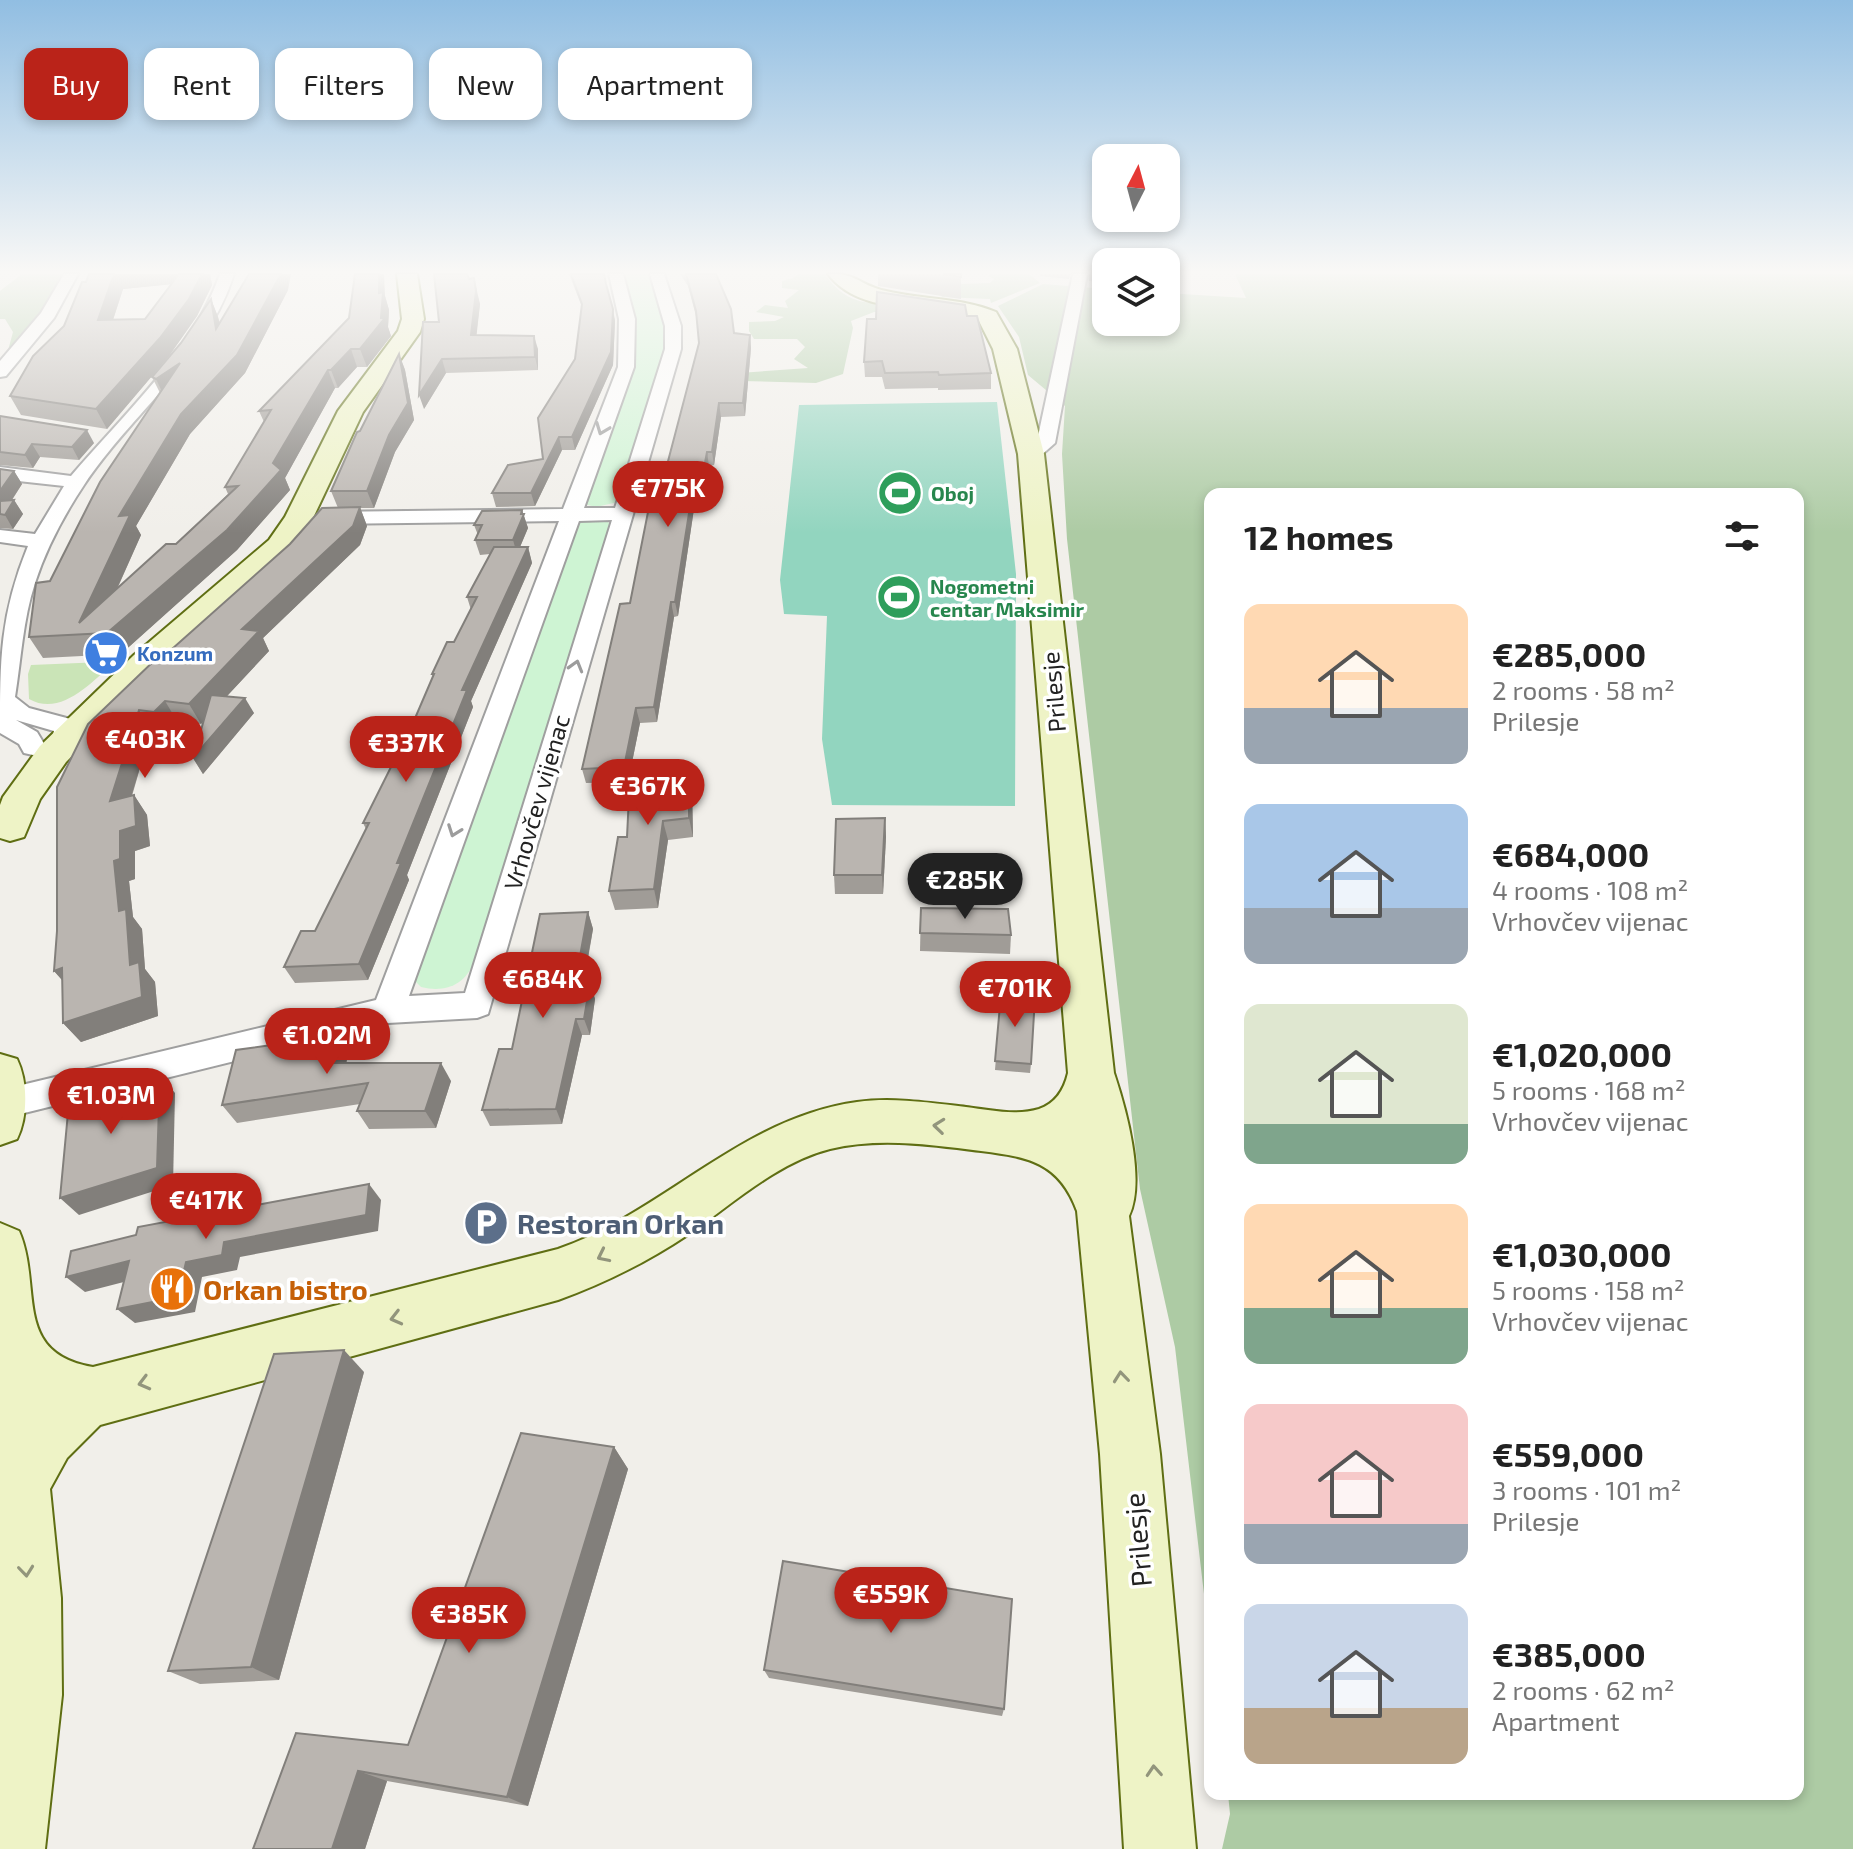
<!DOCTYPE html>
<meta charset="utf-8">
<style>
:root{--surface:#fff;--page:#f6f6f6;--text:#222;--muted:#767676;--accent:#ba2319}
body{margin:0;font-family:"Exo 2",sans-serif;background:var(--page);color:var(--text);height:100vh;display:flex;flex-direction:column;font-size:30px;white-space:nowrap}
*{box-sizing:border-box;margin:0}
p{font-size:26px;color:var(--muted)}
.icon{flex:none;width:44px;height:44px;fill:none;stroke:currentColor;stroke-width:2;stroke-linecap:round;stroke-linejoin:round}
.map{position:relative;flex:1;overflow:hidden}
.sheet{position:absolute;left:1204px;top:488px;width:600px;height:1312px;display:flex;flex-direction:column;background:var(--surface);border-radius:16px;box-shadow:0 4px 12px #0003}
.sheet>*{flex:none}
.guide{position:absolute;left:24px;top:48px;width:760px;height:72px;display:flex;gap:16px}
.needle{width:52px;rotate:6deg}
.tools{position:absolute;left:1092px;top:144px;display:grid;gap:16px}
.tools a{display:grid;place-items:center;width:88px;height:88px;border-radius:16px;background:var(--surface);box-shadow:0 4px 12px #0003;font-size:40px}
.price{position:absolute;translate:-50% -68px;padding:0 18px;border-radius:28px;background:var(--accent);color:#fff;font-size:26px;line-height:52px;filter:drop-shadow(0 2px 4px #0008)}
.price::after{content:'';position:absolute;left:50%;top:48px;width:24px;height:18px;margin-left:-12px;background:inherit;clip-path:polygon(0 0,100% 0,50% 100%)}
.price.current{background:#222;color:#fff}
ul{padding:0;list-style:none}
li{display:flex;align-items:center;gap:24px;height:200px;padding:0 40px}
li span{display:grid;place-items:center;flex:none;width:224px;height:160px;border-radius:16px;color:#555}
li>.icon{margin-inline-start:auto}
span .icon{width:96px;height:96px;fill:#fffc;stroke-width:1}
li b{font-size:34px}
h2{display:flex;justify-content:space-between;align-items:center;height:96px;padding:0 40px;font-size:34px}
.tag{padding:0 28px;border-radius:16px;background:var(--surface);box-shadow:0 4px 12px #0003;font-size:28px;line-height:72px}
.tag.current{background:var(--accent);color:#fff}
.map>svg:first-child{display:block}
</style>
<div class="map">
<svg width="1853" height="1849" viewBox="0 0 1853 1849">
<rect width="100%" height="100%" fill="#f1efea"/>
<path fill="#cae4b7" d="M103,662L113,664C90,683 61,717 29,699L28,674L31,665Z"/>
<g fill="#adcba4">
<path d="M22,274H65L34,327L6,358L13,332L5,319H0V291Z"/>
<path d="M798,274H825C848,309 874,303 912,304L906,312H874L851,321L853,328L843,374L816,383L741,381L739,373L808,368L794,359L805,347L797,339H754L749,331V322L775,321L784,317L756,312L765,305L788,308L785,301L799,290L782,288V281L793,278Z"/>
<path d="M991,274H1029L1040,283L991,303L990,299L941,297L960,284L990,283L994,279L988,276Z"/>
<path d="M1235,274H1853V1849H1222L1230,1814L1228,1794H1798V494H1210V1645L1175,1347L1140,1189L1067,539L1062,454L1065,406L1028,375L1019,337L998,306L1043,284L1106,289V322H1166V293L1246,298Z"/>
</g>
<g fill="#cef4d3">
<path d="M623,274H652L664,312L666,346L618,502L596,507L584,504L634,350C636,323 634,299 623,274Z"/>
<path d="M586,520H606L612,526L474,962C465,985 445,993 421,987L414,980L578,522Z"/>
</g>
<path fill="#92d5bf" d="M997,402L1016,574L1015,806L832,805L822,739L827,616L784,614L780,580L799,405Z"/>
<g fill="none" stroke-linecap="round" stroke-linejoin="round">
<g stroke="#9f9f9f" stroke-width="4">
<g id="street">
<path d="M64,274H78L54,318L6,376L0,377V361L41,313Z"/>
<path d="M220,274H234C207,359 132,413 84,485C64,515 46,549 35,583C23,619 21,660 15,697L29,708L74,720L80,730L73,748H55L51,742L54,731L16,720L37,732L46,747L42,753L33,755L24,753L19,744L0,733C0,659 0,615 28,546L0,542V530L35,534L64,486L0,479V467L71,476C123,415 194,350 220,274Z"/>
<path d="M609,274H623L635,319L634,367L584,508H615L665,349V326L650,274H664L681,326V349L488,1014L477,1018L388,1023L0,1119L1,1090L376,1000L559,521L325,524L315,518L325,512L563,509L618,367L619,319ZM612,520L465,993L409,996L579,521Z"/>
<path d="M1073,274H1087L1055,443L1038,458L1031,460L1022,454L1037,441Z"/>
</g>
</g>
<g stroke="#5f6e13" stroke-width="4">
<g id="secondary">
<path d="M397,274H417L424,319L420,332L363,412L313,518L289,552L158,669L66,762L40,799L24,837L10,841L0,838V805L3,797L40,746L134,655L269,540L285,517L338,411L398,331L402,319Z"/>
<path d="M828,274C856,272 860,286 886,291C923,300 959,297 996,312L1017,349L1044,454L1114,1073C1126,1109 1146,1180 1129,1216L1160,1454L1196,1849H1124L1100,1454L1077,1211C1059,1162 1028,1157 981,1151C931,1145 880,1137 830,1149C778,1162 732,1204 689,1234C647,1262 605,1283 558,1300L100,1425L67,1458L50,1489L61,1598L62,1695L45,1849H0V1223L19,1231C43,1286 11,1353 93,1367L558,1249C664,1212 741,1118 857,1102C893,1097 931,1103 966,1107C990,1110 1015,1116 1039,1109C1056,1103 1064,1090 1068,1073L1018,454L993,349L979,321C933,301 862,319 828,274Z"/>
<path d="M0,1054L17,1059C28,1082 28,1116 17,1139L0,1145Z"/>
</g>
</g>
<use href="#street" fill="#fff" fill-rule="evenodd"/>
<use href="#secondary" fill="#eef3c6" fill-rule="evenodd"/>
</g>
<g fill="#a09c97" fill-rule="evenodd">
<path d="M89,274H210L212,285L197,316L169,356L107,429L21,415L10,396L64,326ZM171,284L145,319L113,320L123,289Z"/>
<path d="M569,274H605L607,289L615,321L613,365L575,450H562L535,506L496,507L492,493L543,459L575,359L582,307Z"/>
<path d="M680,274H716L734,333L750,335L751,348L745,416L721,417L714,465L709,466L705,487H701L698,502H695L678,616L674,617L657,722L640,723L628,782L586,783L582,769L630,603L699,343L697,320L688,286Z"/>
<path d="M878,274H961V299L878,286Z"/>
<path d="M1041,274H1070L1069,279L1040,276Z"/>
<path d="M1088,274H1106V282L1089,281Z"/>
<path d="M469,279L480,304L476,335L538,349V370L446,373L424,409L439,322Z"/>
<path d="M288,290L245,373L190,434L136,526L141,535L118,587L176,544L228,494L225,487L264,422L259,411L385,296L389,310L388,327L391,336L367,367H357L338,388H335L285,478L290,490L237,550L121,654L43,658L29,637L50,581L160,393L152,377L181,343L211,299L218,317L220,323Z"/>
<path d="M967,316L991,373V389L938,390V388L885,389L882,377H865L864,362Z"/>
<path d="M399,354L405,370L414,420L395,452L374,508H360L367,526L360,545L263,638L269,651L227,696L254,713L203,774L193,758L204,720L201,724L177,721L166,732L151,730L132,796L134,795L147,815L150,846L135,851V879L129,881L133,917L142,929L145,969L155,982L158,1016L81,1042L63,1023L62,980L54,971L57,931V787L163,657L338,508L331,491L360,431Z"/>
<path d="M0,416L94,443L79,460L40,457L33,468L0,465Z"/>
<path d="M0,469L14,471L22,484L12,500H14L23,514L13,529L0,528Z"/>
<path d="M522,510L528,528L520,547H528L532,563L471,701L473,707L407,875L409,880L368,980L295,983L284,967L315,931L366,829L363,823L413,723L433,677L432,674L454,642L471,610L467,597L490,554L480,555L475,540L478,535L474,525Z"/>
<path d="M689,770L692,789L693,837L668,840L658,908L615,910L609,891L627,837Z"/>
<path d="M885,818L886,837L883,894H835L834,875Z"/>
<path d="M921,908L1011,935L1010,954L920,951Z"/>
<path d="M588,912L593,929L584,983H590L595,999L590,1035H582L562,1124L490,1126L482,1110L512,1049Z"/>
<path d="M1001,994L1031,1064L1030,1073L995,1070Z"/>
<path d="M336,1036L348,1054L346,1063L451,1081L436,1128L369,1129L357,1111L360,1104L237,1123L222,1105Z"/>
<path d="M364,1372L279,1680L200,1684L168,1671Z"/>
<path d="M614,1447L628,1469L528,1806L387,1781L365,1849L296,1733L408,1745Z"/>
<path d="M764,1670L1004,1709L1002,1716L769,1678Z"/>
</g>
<g fill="#827f7b">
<path d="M114,274H190L194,282L123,289L107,338L98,320Z"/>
<path d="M202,274H210L212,285L197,316L169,356L107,429L96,409Z"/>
<path d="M281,274H291L288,290L245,373L190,434L136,526L141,535L97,633L79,623L119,516L181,414Z"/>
<path d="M379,274H384L385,296L389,310L388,327L391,336L367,367L360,349L381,318Z"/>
<path d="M474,278L480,304L475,349L471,335Z"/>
<path d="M211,299L218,317L224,347L216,329Z"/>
<path d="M613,309L615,321L613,365L575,450L572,437Z"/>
<path d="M750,335L751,348L745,416L743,403Z"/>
<path d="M534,336L538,349V370L535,357Z"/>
<path d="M351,349L357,367L338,388L331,370Z"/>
<path d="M399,354L405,370L414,420L395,452L374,508L367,491Z"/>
<path d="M442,359L446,373L424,409L419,395Z"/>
<path d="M180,363L165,398L156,379Z"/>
<path d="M328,370L335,388L285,478L290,490L237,550L121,654L107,633L273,463Z"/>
<path d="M719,403L721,417L714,465L712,452Z"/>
<path d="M87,430L94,443L79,460L72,447Z"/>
<path d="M559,437L562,450L535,506L531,493Z"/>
<path d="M32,444L40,457L33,468L25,455Z"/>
<path d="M707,452L709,466L705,487L703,473Z"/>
<path d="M14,471L22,484L2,515L0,512V491Z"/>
<path d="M698,473L701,487L698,502L695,488Z"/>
<path d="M693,488L695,502L678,616L675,602Z"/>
<path d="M14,500L23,514L13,529L5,515Z"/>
<path d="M360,507L367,526L360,545L263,638L269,651L201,724L189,704L242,629Z"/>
<path d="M522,510L528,528L517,554L513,540Z"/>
<path d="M528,547L532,563L471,701L473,707L407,875L409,880L368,980L359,964L462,690Z"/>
<path d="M671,602L674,617L657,722L654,707Z"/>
<path d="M245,698L254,713L203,774L193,758Z"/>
<path d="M165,701L177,721L166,732L154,712Z"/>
<path d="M636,708L640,723L628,782L624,767Z"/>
<path d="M139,710L151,730L124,821L110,801Z"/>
<path d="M689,770L692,789L693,837L689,818Z"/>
<path d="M134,795L147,815L150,846L135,851V879L129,881L133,917L142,929L145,969L155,982L158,1016L81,1042L63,1023L130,965L119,911L114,861L120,831Z"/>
<path d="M885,818L886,837L883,894L882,875Z"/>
<path d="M663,821L668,840L658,908L654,889Z"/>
<path d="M588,912L593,929L580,1000L575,984Z"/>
<path d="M62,968L71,990L54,971Z"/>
<path d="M590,983L595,999L590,1035L584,1019Z"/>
<path d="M576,1019L582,1035L562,1124L556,1109Z"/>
<path d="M336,1036L348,1054L343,1081L331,1063Z"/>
<path d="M441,1063L451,1081L436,1128L425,1111Z"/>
<path d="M160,1075L175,1093L173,1185L79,1215L60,1198Z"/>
<path d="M369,1184L381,1200L378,1231L240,1257L237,1270L202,1277L195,1312L135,1323L117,1309L186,1262L224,1242Z"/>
<path d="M129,1261L147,1276L85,1292L66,1277Z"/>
<path d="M344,1350L364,1372L279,1680L251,1667Z"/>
<path d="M614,1447L628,1469L528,1806L507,1797Z"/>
<path d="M358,1771L387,1781L365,1849H332Z"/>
</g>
<g fill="#bab5b0" stroke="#827f7b" stroke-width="2">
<path d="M89,274H114L98,320L145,319L179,274H202L189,299L160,338L96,409L10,396L33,356L64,326L82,282H86Z"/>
<path d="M249,274H281L237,355L181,414L119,516L130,515L79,623L166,544H176L238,486L225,487L271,410L259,411L349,318L355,274H379V293L383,292L381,318H385L360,349H351L331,370H328L273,463L281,470L227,530L107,633L29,637L36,583L50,581L100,482L180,363L156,379L152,377L181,343L211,299L216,329Z"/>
<path d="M434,274H467L469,279L474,278L476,291L471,335L534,336L535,357L442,359L419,395L423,322H439Z"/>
<path d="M571,274H604L606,284L613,309L611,352L572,437H559L531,493H492L508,465L543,459L538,418L575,359L582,304Z"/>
<path d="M686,274H716L731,309L734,333L750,335L743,403H719L712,452H707L703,473H698L695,488H693L675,602H671L654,707L636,708L624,767L582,769L620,604L630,603L649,507H656L699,343L696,311Z"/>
<path d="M943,274H961V277Z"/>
<path d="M877,292L965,305L967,316H977L991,373L939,375L938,372L885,373L882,361L864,362L867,319H876Z"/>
<path d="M399,354L408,403L389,435L367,491H331L357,432L360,431Z"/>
<path d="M0,416L87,430L72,447L32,444L25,455L0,452Z"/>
<path d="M0,469L14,471L0,491Z"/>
<path d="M14,500L5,515L0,514V501Z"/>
<path d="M360,507L353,526L242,629L259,631L189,704L165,701L154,712L139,710L110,801L134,795L136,826L120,831V859L114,861L119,911L126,909L130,965L139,962L142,997L63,1023L62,968L54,971L57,931V787L88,724L158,657H163L290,544L322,508Z"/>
<path d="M522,510L521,514H524L513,540H475L482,525H474L482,511Z"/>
<path d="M494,547H528L462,690H467L397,863H401L359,964L284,967L301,931H315L369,823H363L413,723L434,674H432L447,642H454L477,597H467Z"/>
<path d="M211,695L245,698L193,758Z"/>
<path d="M689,770V818L663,821L654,889L609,891L618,837H627L630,776Z"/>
<path d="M885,818L882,875H834L836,819Z"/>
<path d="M921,908L1008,909L1011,935L920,933Z"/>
<path d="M588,912L575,984L590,983L584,1019H576L556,1109L482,1110L499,1049H512L540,914Z"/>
<path d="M1001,994L1035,997L1031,1064L995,1061Z"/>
<path d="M336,1036L331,1063H441L425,1111H357L368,1083L222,1105L236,1050Z"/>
<path d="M160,1075L157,1168L60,1198L69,1102Z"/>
<path d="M369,1184L366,1215L224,1242L222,1255L186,1262L178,1297L117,1309L129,1261L66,1277L71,1251L136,1235L138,1227Z"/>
<path d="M344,1350L251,1667L168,1671L274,1354Z"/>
<path d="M521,1433L614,1447L507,1797L358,1771L332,1849H253L296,1733L408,1745Z"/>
<path d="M783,1561L1012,1599L1004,1709L764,1670Z"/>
</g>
<defs><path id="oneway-chevron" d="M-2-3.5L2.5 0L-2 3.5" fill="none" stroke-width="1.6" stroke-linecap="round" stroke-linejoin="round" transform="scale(2)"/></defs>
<g stroke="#9c9c9c">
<use href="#oneway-chevron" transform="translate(602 429) rotate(111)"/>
<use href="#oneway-chevron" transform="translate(576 666) rotate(-74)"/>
<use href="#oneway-chevron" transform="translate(454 831) rotate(110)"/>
</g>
<g stroke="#92957c">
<use href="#oneway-chevron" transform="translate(939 1126) rotate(-174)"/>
<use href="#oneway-chevron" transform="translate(603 1256) rotate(154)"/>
<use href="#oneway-chevron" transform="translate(396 1318) rotate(166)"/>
<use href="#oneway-chevron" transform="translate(1121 1377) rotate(-96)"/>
<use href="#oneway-chevron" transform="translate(144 1383) rotate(165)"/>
<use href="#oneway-chevron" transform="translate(26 1571) rotate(84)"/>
<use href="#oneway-chevron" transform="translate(1154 1771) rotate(-94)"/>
</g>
<linearGradient id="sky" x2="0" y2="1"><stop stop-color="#91bee2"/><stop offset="0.51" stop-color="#f9f8f6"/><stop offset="1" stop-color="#f9f8f6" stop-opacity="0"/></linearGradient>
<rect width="1853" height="533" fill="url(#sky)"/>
<defs>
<g id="stadium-disc" transform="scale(2.3)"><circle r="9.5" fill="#2e9e5b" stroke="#fff"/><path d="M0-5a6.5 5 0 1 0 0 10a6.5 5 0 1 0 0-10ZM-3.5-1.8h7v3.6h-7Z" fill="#fff"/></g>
<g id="supermarket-disc" transform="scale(2.3)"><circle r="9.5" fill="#3f7fe0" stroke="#fff"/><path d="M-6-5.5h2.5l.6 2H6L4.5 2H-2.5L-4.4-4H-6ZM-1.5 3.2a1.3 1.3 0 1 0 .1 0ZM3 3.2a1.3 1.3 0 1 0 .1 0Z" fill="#fff"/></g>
<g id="parking-disc" transform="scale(2.3)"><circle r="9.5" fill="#5c6f8a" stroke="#fff"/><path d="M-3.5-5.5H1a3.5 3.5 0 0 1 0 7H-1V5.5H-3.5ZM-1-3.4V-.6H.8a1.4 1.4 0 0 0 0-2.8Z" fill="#fff"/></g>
<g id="restaurant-disc" transform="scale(2.3)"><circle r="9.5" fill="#e8710a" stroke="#fff"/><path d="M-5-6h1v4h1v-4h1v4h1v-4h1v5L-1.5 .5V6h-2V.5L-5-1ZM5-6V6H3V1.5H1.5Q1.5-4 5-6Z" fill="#fff"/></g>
</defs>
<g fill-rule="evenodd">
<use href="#stadium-disc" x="900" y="493"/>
<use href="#stadium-disc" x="899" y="597"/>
<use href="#supermarket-disc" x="106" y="653"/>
<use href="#parking-disc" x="486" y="1223"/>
<use href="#restaurant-disc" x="172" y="1289"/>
</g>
<g text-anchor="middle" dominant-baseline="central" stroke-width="7" stroke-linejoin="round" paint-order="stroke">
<g font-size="20" font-weight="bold" fill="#27864d" stroke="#fff" text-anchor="start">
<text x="931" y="493">Oboj</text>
<text x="930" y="586">Nogometni<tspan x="930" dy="23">centar Maksimir</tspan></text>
</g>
<g font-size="20" font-weight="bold" fill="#366cbe" stroke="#fff" text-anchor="start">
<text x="137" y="653">Konzum</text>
</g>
<g font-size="24" fill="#222" stroke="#fff">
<text transform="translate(1053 692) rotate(-95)">Prilesje</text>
<text transform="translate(536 802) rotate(-74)">Vrhovčev vijenac</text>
</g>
<g font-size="28" font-weight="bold" fill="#4e5e75" stroke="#fff" text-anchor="start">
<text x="517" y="1223">Restoran Orkan</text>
</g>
<g font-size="28" font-weight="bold" fill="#c56008" stroke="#fff" text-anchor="start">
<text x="203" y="1289">Orkan bistro</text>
</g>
<g font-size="28" fill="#222" stroke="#fff">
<text transform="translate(1137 1540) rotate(-95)">Prilesje</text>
</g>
</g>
</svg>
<div class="tools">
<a><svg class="needle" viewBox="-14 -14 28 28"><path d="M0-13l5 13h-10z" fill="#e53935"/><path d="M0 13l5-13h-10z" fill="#767676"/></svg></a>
<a><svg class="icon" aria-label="layers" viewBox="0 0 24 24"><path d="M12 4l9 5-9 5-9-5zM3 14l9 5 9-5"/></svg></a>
</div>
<b class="price" style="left:668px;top:529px">€775K</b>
<b class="price" style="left:145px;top:780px">€403K</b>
<b class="price" style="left:406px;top:784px">€337K</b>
<b class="price" style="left:648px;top:827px">€367K</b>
<b class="price current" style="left:965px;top:921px">€285K</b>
<b class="price" style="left:543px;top:1020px">€684K</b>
<b class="price" style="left:1015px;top:1029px">€701K</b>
<b class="price" style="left:327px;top:1076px">€1.02M</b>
<b class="price" style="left:111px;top:1136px">€1.03M</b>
<b class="price" style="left:206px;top:1241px">€417K</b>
<b class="price" style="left:891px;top:1635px">€559K</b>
<b class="price" style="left:469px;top:1655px">€385K</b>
<div class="guide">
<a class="tag current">Buy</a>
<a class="tag">Rent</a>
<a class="tag">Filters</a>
<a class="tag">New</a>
<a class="tag">Apartment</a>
</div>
<section class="sheet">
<h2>12 homes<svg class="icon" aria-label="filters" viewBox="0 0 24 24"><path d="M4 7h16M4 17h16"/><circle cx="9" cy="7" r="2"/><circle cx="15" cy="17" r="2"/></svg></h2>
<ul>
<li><span style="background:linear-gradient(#ffd9b3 65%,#9aa5b1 0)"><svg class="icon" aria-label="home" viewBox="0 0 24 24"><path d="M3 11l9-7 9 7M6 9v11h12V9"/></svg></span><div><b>€285,000</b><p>2 rooms · 58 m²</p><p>Prilesje</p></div></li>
<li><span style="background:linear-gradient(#a9c7e8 65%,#9aa5b1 0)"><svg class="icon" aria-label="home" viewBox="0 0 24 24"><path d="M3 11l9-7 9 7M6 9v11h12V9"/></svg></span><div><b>€684,000</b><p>4 rooms · 108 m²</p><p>Vrhovčev vijenac</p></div></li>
<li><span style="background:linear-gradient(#dfe7d0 75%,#7fa58c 0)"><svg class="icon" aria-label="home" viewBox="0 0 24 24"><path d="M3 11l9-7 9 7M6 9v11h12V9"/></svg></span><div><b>€1,020,000</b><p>5 rooms · 168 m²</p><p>Vrhovčev vijenac</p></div></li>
<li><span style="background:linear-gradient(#ffd9b3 65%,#7fa58c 0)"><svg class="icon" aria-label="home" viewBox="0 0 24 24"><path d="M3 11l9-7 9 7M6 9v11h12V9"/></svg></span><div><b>€1,030,000</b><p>5 rooms · 158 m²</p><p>Vrhovčev vijenac</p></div></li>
<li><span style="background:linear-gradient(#f6c9c9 75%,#9aa5b1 0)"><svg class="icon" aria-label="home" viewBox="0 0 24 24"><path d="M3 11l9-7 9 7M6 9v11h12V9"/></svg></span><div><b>€559,000</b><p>3 rooms · 101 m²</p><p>Prilesje</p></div></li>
<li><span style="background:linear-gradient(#c9d6e8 65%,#b9a48a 0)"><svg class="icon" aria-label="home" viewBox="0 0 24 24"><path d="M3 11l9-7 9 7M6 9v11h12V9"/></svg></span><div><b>€385,000</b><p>2 rooms · 62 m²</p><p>Apartment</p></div></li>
</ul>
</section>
</div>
